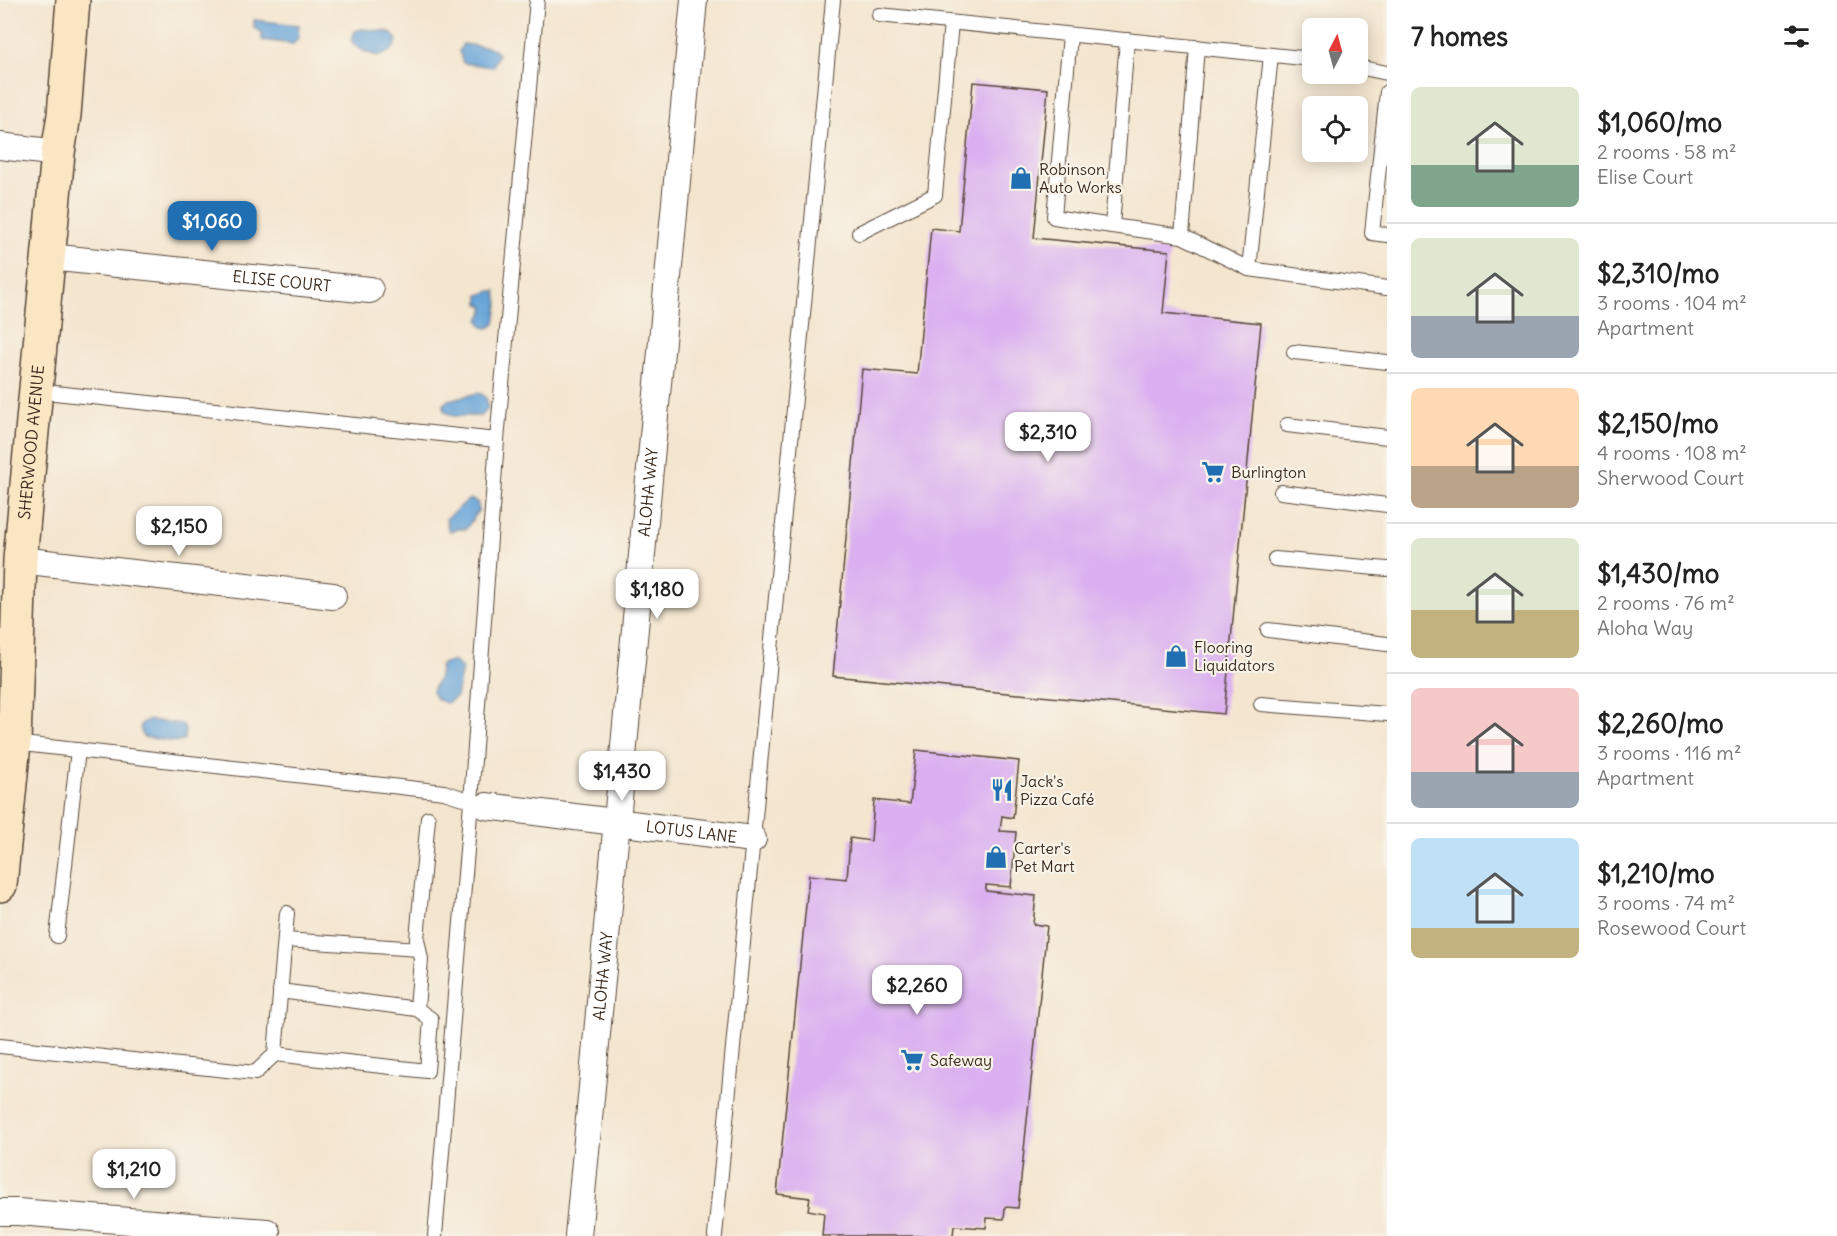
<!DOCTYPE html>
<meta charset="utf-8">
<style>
:root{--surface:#fff;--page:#f6f6f6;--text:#222;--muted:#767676;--line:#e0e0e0;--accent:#1f6fb2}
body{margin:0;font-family:Delius,sans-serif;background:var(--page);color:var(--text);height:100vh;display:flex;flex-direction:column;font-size:22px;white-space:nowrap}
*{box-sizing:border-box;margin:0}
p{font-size:20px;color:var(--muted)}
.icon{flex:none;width:33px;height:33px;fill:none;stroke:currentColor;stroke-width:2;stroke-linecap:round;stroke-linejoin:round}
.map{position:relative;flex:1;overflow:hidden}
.sheet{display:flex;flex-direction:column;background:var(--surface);width:450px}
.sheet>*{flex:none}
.needle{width:39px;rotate:6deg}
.controls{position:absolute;left:1302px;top:18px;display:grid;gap:12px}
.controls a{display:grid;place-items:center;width:66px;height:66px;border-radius:9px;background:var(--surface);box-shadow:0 3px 15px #0003;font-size:30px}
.price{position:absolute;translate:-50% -51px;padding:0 14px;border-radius:12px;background:#fff;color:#222;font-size:20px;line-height:39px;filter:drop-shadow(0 2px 3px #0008)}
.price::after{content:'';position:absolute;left:50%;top:36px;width:18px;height:14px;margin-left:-9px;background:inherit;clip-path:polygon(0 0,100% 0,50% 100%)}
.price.on{background:var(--accent);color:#fff}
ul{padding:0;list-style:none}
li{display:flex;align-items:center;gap:18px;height:150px;padding:0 24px}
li+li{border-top:2px solid var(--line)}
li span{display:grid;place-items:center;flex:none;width:168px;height:120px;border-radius:9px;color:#555}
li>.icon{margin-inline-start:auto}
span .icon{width:72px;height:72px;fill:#fffc;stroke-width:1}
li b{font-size:26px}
h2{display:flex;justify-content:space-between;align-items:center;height:72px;padding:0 24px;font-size:26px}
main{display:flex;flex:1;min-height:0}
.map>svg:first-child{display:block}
</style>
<main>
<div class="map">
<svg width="1387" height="1236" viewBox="0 0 1387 1236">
<rect width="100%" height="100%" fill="#f7f3e8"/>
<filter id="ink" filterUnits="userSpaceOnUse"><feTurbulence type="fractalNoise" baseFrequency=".0167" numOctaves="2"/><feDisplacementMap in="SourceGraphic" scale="12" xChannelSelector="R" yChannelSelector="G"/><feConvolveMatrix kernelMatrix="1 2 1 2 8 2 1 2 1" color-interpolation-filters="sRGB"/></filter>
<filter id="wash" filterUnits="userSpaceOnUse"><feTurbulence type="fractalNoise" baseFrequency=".008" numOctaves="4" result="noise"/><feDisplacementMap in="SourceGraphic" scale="24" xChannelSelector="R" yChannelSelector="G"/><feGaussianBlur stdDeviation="1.35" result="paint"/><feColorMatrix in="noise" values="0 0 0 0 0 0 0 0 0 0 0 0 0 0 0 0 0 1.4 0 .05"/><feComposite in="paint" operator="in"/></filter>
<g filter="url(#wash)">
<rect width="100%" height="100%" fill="#f4e5cf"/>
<g fill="#67a4d8" stroke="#51677b" stroke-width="1.5">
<path d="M254,20L299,25L298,39L293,44L262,40V32L254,28Z"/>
<path d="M362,29L390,32L397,40C396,49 387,54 379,56C369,54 356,49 351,40L355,31Z"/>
<path d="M463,44L492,48L498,54L493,67L463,63L459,51Z"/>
<path d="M491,291H496L498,304L495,324L489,328L483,327L479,320L485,308L483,305L479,304V295Z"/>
<path d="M478,393L483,395C490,401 489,412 480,416H453L444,411V404L448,400Z"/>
<path d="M469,499L477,502L479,510L466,529H457L451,532L448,530L446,519Z"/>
<path d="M453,661L462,668L456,697L447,703C439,701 435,699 432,691C433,688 435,685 437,682C443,670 434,663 453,661Z"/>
<path d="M148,720L181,724L185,729L184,740L179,742L143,737L140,727L142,723Z"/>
</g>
<g id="blocks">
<g fill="#dab0f0">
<path d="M973,82L1048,89L1034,238L1169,251L1163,313L1261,323L1224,714L833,676L862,369L917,374L931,228L959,231Z"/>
<path d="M916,750L1019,761L1013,818L1002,816L1000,831L1016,832L1011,887L986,885V891L1036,896L1033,924L1047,926L1018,1208L1005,1207L1004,1219L987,1218L986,1228L954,1226L953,1236H822L824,1213L808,1210L810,1198L777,1194L809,875L847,879L850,838L871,841L874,800L910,804Z"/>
</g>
</g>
</g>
<g filter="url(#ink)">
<use href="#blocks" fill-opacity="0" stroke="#574639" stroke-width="1.5"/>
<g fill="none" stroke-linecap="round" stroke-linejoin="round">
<g stroke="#574639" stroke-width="16">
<g id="lane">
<path d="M879,15L1312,59"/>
<path d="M1070,35L1054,217L1112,226"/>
<path d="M1127,40L1112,226L1182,236L1249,269L1387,288"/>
<path d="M1358,67L1387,73"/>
<path d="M1387,92L1372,233L1387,235"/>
<path d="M859,233L935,195L951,23"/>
<path d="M1182,236L1197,47"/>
<path d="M1249,269L1271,55"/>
<path d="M1294,352L1387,362"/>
<path d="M36,391L497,440"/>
<path d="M1287,425L1387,437"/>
<path d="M1281,492L1387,505"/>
<path d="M1275,559L1387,569"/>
<path d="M1268,630L1387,644"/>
<path d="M1261,704L1387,714"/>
<path d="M14,743L444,792L478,803"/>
<path d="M57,936L78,750"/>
<path d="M285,940L419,949"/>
<path d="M280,991L417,1009"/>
<path d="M0,1046L255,1073L275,1054L287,913"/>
<path d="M275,1054L427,1071L431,1019L417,1009L421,959L417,939L428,818"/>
<path d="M435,1236L471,802L497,440L537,0"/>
<path d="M715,1236L833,0"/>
</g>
</g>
<g stroke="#574639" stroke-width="28">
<g id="street">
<path d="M0,146L58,153"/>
<path id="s1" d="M49,257L370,290"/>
<path d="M20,560L333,596"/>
<path id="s2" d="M486,806L753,839"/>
<path d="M0,1212H18L267,1232"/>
<path id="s3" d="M578,1236L694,0"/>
</g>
</g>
<g stroke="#574639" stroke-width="36">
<g id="secondary">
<path id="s4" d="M0,885L14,743L20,560L58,153L64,115L73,0"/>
</g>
</g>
<use href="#lane" stroke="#fff" stroke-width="14"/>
<use href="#street" stroke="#fff" stroke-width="26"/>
<use href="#secondary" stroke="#fbe6c4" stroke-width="33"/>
</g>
</g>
<defs>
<g id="shop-bare" transform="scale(1.8)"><path d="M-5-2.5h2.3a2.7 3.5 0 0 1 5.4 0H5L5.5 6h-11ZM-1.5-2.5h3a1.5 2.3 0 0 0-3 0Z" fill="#1f6fb2" stroke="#f7f3e8" stroke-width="2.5" paint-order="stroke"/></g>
<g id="supermarket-bare" transform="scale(1.8)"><path d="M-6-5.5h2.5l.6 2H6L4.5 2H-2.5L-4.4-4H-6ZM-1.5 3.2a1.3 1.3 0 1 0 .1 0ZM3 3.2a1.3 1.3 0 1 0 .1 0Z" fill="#1f6fb2" stroke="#f7f3e8" stroke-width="2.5" paint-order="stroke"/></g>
<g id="restaurant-bare" transform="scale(1.8)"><path d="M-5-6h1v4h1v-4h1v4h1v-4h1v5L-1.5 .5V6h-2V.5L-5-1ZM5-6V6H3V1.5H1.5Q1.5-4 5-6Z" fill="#1f6fb2" stroke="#f7f3e8" stroke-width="2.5" paint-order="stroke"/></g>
</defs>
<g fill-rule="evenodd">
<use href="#shop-bare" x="1021" y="178"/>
<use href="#supermarket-bare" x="1213" y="472"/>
<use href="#shop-bare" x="1176" y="656"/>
<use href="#restaurant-bare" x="1002" y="790"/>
<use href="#shop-bare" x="996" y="857"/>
<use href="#supermarket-bare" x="912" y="1060"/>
</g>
<g text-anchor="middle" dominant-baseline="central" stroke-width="4.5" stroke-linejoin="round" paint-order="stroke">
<g font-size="16" fill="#3b2a1e" stroke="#f7f3e8" text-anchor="start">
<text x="1039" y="169">Robinson<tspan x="1039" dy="18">Auto Works</tspan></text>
<text x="1231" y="472">Burlington</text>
<text x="1194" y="647">Flooring<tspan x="1194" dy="18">Liquidators</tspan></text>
<text x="1020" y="781">Jack's<tspan x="1020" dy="18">Pizza Café</tspan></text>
<text x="1014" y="848">Carter's<tspan x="1014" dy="18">Pet Mart</tspan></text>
<text x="930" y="1060">Safeway</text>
</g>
<g font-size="16" fill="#3b2a1e" stroke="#f7f3e8">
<text stroke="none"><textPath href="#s1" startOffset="234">ELISE COURT</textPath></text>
<text stroke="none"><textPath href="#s4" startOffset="444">SHERWOOD AVENUE</textPath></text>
<text stroke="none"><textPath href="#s3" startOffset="747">ALOHA WAY</textPath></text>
<text stroke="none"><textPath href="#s2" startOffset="207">LOTUS LANE</textPath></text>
<text stroke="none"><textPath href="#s3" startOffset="261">ALOHA WAY</textPath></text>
</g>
</g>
</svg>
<div class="controls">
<a><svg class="needle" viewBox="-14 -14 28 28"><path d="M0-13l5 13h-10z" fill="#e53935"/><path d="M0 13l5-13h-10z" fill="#767676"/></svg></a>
<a><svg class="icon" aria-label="locate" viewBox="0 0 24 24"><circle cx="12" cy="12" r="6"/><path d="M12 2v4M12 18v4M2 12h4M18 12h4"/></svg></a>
</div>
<b class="price on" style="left:212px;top:252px">$1,060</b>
<b class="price" style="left:1048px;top:463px">$2,310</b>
<b class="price" style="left:179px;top:557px">$2,150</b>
<b class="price" style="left:657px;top:620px">$1,180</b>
<b class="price" style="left:622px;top:802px">$1,430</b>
<b class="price" style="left:917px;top:1016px">$2,260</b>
<b class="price" style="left:134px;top:1200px">$1,210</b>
</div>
<section class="sheet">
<h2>7 homes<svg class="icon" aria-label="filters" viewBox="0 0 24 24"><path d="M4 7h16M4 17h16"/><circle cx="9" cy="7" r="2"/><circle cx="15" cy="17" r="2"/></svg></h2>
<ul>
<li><span style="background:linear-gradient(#dfe7d0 65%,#7fa58c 0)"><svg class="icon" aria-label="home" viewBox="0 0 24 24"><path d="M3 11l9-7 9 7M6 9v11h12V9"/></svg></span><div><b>$1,060/mo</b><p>2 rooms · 58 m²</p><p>Elise Court</p></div></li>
<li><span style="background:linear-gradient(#dfe7d0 65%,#9aa5b1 0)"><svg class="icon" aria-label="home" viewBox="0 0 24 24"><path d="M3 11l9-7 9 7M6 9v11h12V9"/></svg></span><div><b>$2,310/mo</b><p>3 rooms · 104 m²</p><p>Apartment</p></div></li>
<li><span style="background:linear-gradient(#ffd9b3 65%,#b9a48a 0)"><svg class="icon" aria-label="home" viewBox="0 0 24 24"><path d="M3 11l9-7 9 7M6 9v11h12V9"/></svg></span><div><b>$2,150/mo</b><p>4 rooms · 108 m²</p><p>Sherwood Court</p></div></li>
<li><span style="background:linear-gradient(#dfe7d0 60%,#c2b280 0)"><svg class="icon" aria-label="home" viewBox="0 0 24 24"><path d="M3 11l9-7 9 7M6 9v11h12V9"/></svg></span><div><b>$1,430/mo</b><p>2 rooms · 76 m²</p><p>Aloha Way</p></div></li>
<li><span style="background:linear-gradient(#f6c9c9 70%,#9aa5b1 0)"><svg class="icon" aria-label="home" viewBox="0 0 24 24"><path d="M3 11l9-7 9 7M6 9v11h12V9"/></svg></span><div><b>$2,260/mo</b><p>3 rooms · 116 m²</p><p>Apartment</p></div></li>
<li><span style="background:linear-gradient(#bfe0f5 75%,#c2b280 0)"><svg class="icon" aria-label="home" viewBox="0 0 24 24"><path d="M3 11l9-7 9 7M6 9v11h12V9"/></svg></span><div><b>$1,210/mo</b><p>3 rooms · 74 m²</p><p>Rosewood Court</p></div></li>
</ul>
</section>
</main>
